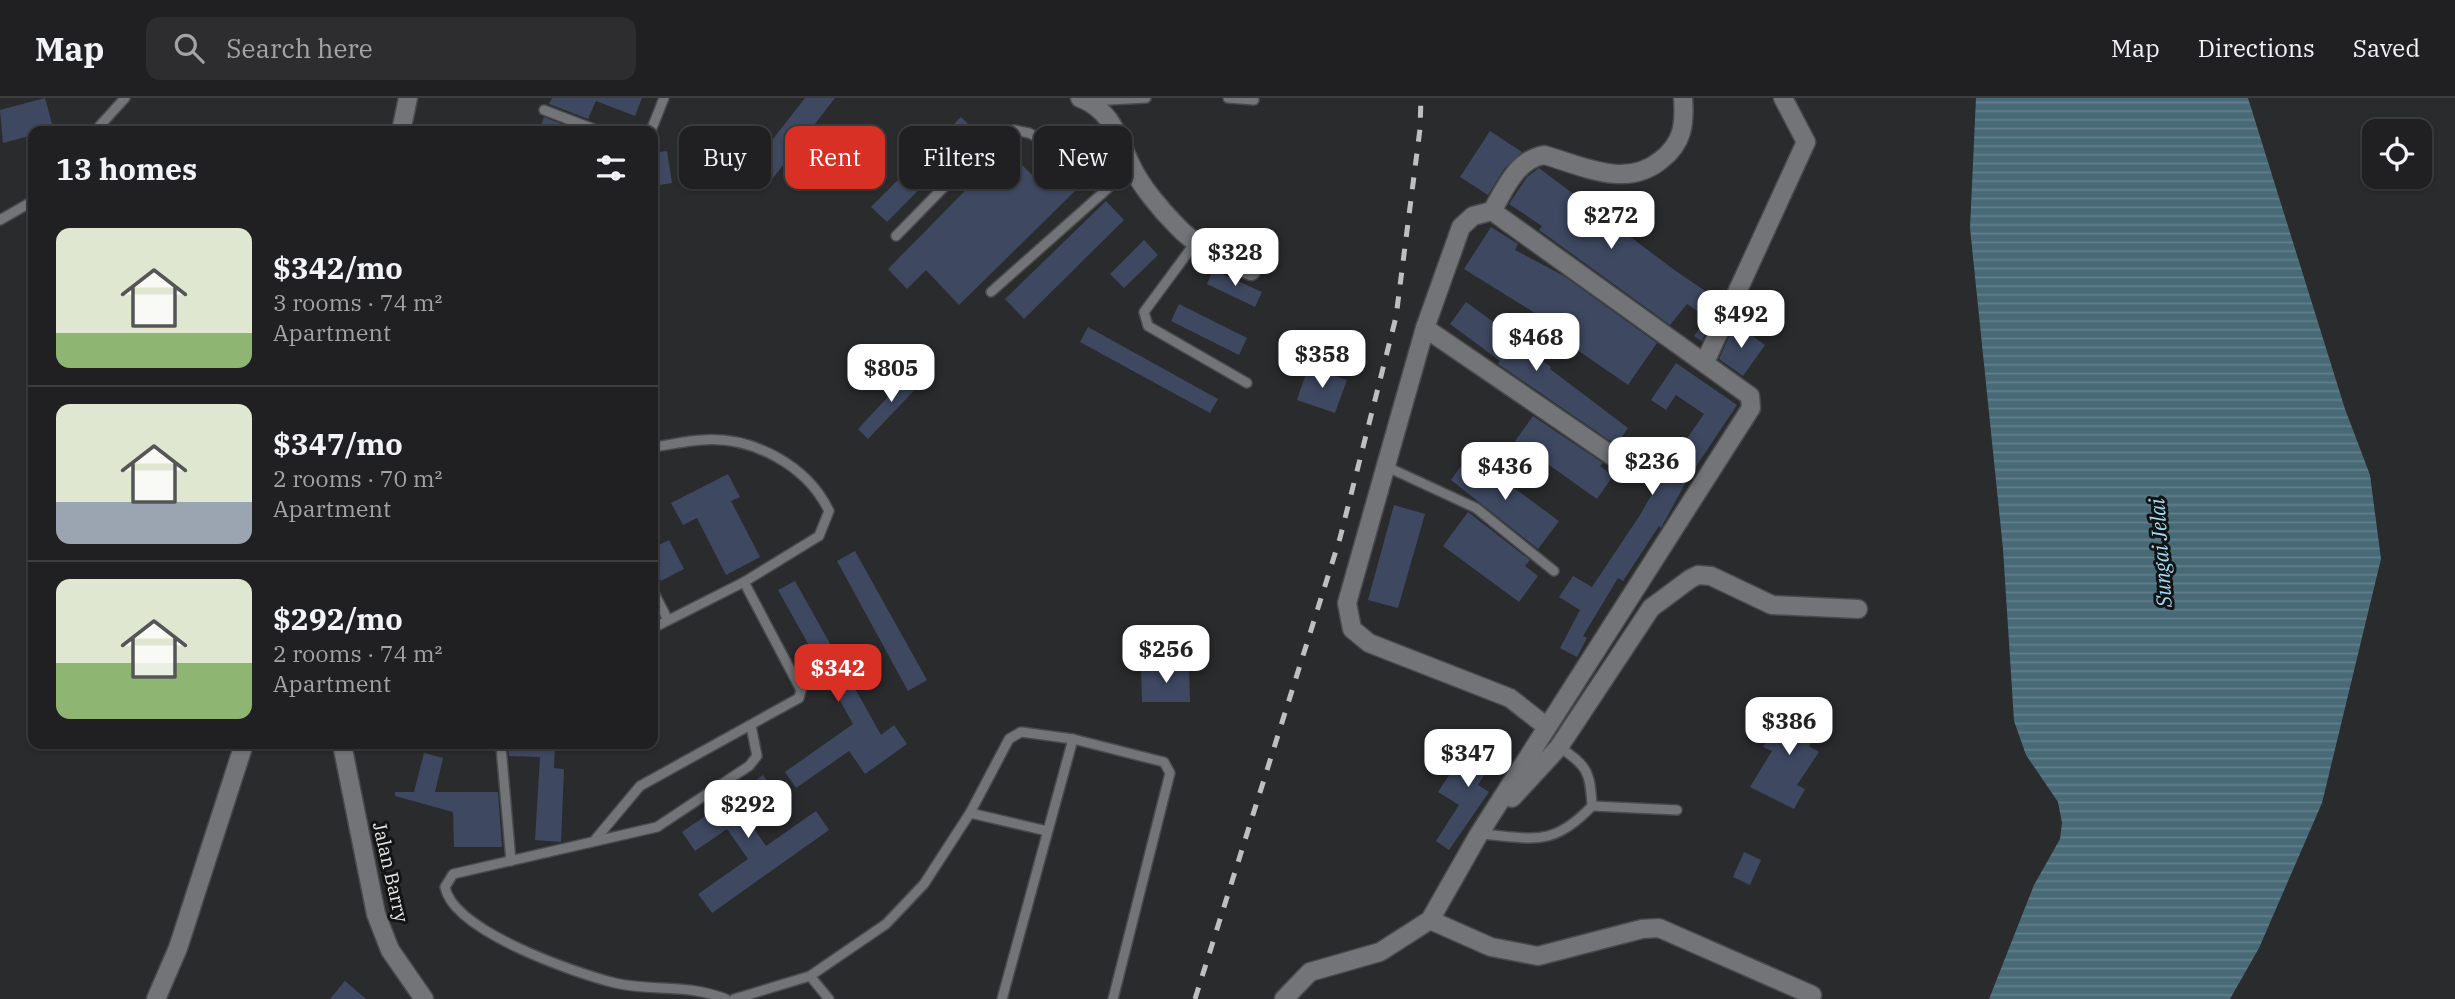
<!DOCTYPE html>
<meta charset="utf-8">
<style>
:root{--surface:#202022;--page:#2d2d2f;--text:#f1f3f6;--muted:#a2a3a5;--line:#3d3e40;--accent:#d93025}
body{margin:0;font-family:"IBM Plex Serif",serif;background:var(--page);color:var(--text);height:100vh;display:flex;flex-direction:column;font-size:26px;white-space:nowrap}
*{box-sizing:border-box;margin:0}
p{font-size:23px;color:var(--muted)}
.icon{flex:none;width:38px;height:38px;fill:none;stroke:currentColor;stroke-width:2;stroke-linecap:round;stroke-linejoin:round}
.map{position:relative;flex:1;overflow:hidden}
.panel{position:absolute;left:28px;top:28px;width:630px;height:623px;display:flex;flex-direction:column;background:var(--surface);border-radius:14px;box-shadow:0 2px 5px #0004,0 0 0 2px var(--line)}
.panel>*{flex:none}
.hud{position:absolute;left:679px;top:28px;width:665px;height:63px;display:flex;gap:14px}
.tools{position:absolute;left:2362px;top:21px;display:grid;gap:14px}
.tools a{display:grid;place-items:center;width:70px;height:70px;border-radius:14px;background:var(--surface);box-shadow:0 2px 5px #0004,0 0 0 2px var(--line);font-size:35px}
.price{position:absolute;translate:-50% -60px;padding:0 16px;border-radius:14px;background:#fff;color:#222;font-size:23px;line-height:46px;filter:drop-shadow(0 2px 4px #0008)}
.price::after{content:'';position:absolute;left:50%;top:42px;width:21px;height:16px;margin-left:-10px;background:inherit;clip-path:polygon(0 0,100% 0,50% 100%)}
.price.selected{background:var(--accent);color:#fff}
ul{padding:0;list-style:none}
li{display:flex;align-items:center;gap:21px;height:175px;padding:0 28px}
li+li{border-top:2px solid var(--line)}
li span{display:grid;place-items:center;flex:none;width:196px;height:140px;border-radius:14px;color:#555}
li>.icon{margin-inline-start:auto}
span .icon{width:84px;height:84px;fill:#fffc;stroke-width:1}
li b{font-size:30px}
h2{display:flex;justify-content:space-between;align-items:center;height:84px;padding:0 28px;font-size:30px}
.chip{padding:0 24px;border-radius:14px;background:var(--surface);box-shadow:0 2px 5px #0004,0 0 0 2px var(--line);font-size:24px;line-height:63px}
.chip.selected{background:var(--accent);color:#fff}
header{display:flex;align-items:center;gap:42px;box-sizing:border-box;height:98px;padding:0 35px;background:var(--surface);border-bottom:2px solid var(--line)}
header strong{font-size:33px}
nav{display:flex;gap:38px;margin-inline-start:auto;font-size:24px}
.search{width:490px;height:63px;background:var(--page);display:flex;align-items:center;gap:18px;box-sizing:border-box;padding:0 24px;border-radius:14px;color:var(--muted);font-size:26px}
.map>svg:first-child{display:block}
</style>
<header>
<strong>Map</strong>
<div class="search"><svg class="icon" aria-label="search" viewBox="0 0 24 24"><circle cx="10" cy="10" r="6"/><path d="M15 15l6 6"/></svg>Search here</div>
<nav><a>Map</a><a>Directions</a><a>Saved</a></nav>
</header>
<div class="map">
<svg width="2455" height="901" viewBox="0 0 2455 901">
<defs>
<pattern id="water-rules" width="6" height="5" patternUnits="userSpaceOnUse" patternTransform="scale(1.75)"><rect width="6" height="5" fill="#486a77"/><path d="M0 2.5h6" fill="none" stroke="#627f8a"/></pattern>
</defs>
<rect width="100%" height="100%" fill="#2a2b2d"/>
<path fill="url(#water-rules)" d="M1976,0H2248L2345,311L2370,377L2381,461L2322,705L2259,850L2230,901H1989L2034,787L2060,741L2062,725L2058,704L2026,657L2014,623L2003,451L1970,130Z"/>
<g fill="#3e4861">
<path d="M45,0L54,33H33V37L3,45L0,12Z"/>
<path d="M552,0H642L635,18L596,3L588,21L549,6Z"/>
<path d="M805,0H835L770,84L751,69Z"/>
<path d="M544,19L580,33H539Z"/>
<path d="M961,19L976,34L887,124L871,109Z"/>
<path d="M1490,33L1522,54L1504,71L1488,97L1460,79Z"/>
<path d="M1006,51L1041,86L1057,71L1077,91L959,207L926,172L907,191L888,171Z"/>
<path d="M667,53L672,85L653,88V55Z"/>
<path d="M1539,70L1673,171L1720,203L1702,243L1694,238L1707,220L1687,206L1670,227L1539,132L1542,128L1509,106L1527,79Z"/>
<path d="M1106,103L1124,122L1024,221L1005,201Z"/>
<path d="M1491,129L1518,146L1515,152L1564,178L1657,245L1628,287L1534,222L1538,217L1464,171Z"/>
<path d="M1144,142L1158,157L1124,190L1110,176Z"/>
<path d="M1213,172L1262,194L1255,209L1207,186Z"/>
<path d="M1466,204L1503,231L1501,234L1551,269L1550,271L1628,330L1616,347L1498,266L1500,263L1450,226Z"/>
<path d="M1179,206L1247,240L1239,257L1171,223Z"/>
<path d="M1735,225L1765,247L1743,278L1719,261Z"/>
<path d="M1088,229L1218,301L1210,315L1080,244Z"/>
<path d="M1676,265L1737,307L1687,382L1661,430L1659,428L1623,483L1618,480L1583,538L1587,540L1577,559L1560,550L1580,512L1559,499L1573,478L1592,489L1640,417L1679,348L1681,349L1704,316L1676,297L1666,312L1651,302Z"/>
<path d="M1308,269L1347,282L1335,315L1297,302Z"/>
<path d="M913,272L924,282L868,341L858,331Z"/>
<path d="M1533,318L1603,365L1600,368L1613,378L1597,401L1515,343Z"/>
<path d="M1469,357L1559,423L1538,451L1451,382Z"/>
<path d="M728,376L740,399L731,403L760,459L726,477L697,420L683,427L671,405Z"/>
<path d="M1394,407L1425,416L1398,510L1368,502Z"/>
<path d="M1468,414L1530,462L1525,468L1538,478L1519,504L1443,448Z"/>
<path d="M669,442L684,471L661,483L653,466V450Z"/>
<path d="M855,453L927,582L908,593L837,463Z"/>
<path d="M795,483L881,637L894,627L907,646L865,676L849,653L796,690L785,674L853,626L778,492Z"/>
<path d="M1189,570L1190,604H1142L1141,571Z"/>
<path d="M1795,605L1824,622L1809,648L1819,654L1797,687L1805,691L1794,711L1750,689L1772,653L1763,649L1774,630L1780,633Z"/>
<path d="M1484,636L1503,648L1478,687L1489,694L1449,752L1436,743L1459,707L1438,694L1453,671L1459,675Z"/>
<path d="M508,646H555L554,670L564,671L561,744L535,742L540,659L509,658Z"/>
<path d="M424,655L443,660L435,694H498L502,749H454L453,714L395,698V694H414Z"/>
<path d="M763,677L776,696L745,718L766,748L816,713L829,732L712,815L698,796L748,761L727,731L695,753L682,734L714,712L708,704L726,691L732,699Z"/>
<path d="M1744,754L1761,762L1750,787L1733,779Z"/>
<path d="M345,883L366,901H330Z"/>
</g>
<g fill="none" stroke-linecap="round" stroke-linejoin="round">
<g stroke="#494a4c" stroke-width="12">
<g id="lane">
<path d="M1228,0L1254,2"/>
<path d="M1091,3L1146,0"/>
<path d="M544,12L599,33"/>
<path d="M95,33L125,0"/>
<path d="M646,33L652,30L664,0"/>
<path d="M0,122L33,103"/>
<path d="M896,138L992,40L1014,32L1029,35L1116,80"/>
<path d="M1195,145L1144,214L1148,228L1247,285"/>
<path d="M991,194L1132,69"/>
<path d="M653,349C669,347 685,343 702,342C752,338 807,367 829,413L819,438L744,484L653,530"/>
<path d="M1385,368L1476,410L1554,473"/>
<path d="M653,493L668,522"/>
<path d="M501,649L511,763"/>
<path d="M1592,708L1677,712"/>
<path d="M970,715L1047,733"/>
<path d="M1480,736C1533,740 1552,750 1592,708C1590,674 1588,668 1559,649"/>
<path d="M594,743L640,688L799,600L801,592L744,484"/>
<path d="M810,878L829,901"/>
<path d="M726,901C684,885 654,894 615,885C575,875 453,833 445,789L453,776L657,729L749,668L757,658L751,628"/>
<path d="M734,901L810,878L886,826L924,786L970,715L1009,641L1021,634L1073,641L1164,664L1170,675L1113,901"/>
<path d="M1002,901L1073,641"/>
</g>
</g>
<g stroke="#494a4c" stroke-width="21">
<g id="street">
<path d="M1080,0C1112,12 1118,40 1131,67C1140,87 1161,112 1177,128C1197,150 1224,160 1251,173"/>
<path d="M401,33L408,0"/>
<path d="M1492,113C1505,91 1516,62 1544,57C1583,68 1626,91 1661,62C1683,45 1685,26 1683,0"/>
<path d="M1425,230L1630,370"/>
<path d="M1705,264L1806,44L1783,0"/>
<path d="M342,646L376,816L390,852L424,901"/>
<path d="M1512,700L1559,649L1651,510L1690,481L1698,477L1711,478L1772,507L1858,511"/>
<path d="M1430,822L1491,849L1538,858L1642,831L1659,830L1812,897"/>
<path d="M156,901L178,850L244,646"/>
<path d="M1284,901L1310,874L1380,854L1430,822L1479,736L1751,310L1750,298L1492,113L1473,118L1461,129L1425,230L1347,505L1352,531L1369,545L1510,600L1547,629"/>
</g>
</g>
<use href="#lane" stroke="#737477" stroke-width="9"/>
<use href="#street" stroke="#737477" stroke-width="18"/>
<path stroke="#bfbfc1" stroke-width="5" stroke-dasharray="12 12" stroke-linecap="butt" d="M1195,901L1340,440L1396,219L1420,31L1421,0"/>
</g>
<g text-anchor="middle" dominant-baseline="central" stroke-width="6" stroke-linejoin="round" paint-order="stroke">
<g font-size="19" fill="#e5e5e7" stroke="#131314">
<text transform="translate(391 774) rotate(77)">Jalan Barry</text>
</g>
<g font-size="21" font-style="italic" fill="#9fdffa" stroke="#131314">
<text transform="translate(2160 455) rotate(-94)">Sungai Jelai</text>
</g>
</g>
</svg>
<div class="tools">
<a><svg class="icon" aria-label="locate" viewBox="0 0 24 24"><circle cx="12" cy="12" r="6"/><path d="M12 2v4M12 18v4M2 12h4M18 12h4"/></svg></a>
</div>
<b class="price" style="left:1611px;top:153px">$272</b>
<b class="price" style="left:1235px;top:190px">$328</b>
<b class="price" style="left:1741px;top:252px">$492</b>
<b class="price" style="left:1536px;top:275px">$468</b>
<b class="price" style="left:1322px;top:292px">$358</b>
<b class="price" style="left:891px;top:306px">$805</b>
<b class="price" style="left:1652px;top:399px">$236</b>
<b class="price" style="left:1505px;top:404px">$436</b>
<b class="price" style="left:1166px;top:587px">$256</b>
<b class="price selected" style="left:838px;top:606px">$342</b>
<b class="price" style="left:1789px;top:659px">$386</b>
<b class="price" style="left:1468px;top:691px">$347</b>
<b class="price" style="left:748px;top:742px">$292</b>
<div class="hud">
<a class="chip">Buy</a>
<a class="chip selected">Rent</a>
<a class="chip">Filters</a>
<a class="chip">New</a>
</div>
<section class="panel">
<h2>13 homes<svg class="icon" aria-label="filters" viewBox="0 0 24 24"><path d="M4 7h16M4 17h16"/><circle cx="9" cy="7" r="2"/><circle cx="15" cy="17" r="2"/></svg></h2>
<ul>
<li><span style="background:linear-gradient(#dfe7d0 75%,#8fb573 0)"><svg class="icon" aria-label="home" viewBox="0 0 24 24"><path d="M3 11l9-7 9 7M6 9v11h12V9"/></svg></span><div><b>$342/mo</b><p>3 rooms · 74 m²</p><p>Apartment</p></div></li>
<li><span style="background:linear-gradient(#dfe7d0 70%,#9aa5b1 0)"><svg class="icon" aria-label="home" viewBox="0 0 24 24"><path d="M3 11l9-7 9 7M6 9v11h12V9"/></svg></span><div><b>$347/mo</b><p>2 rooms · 70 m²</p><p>Apartment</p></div></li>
<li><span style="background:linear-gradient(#dfe7d0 60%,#8fb573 0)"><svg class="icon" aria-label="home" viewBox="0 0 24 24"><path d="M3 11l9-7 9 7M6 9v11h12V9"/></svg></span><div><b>$292/mo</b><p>2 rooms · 74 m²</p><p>Apartment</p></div></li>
</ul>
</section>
</div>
